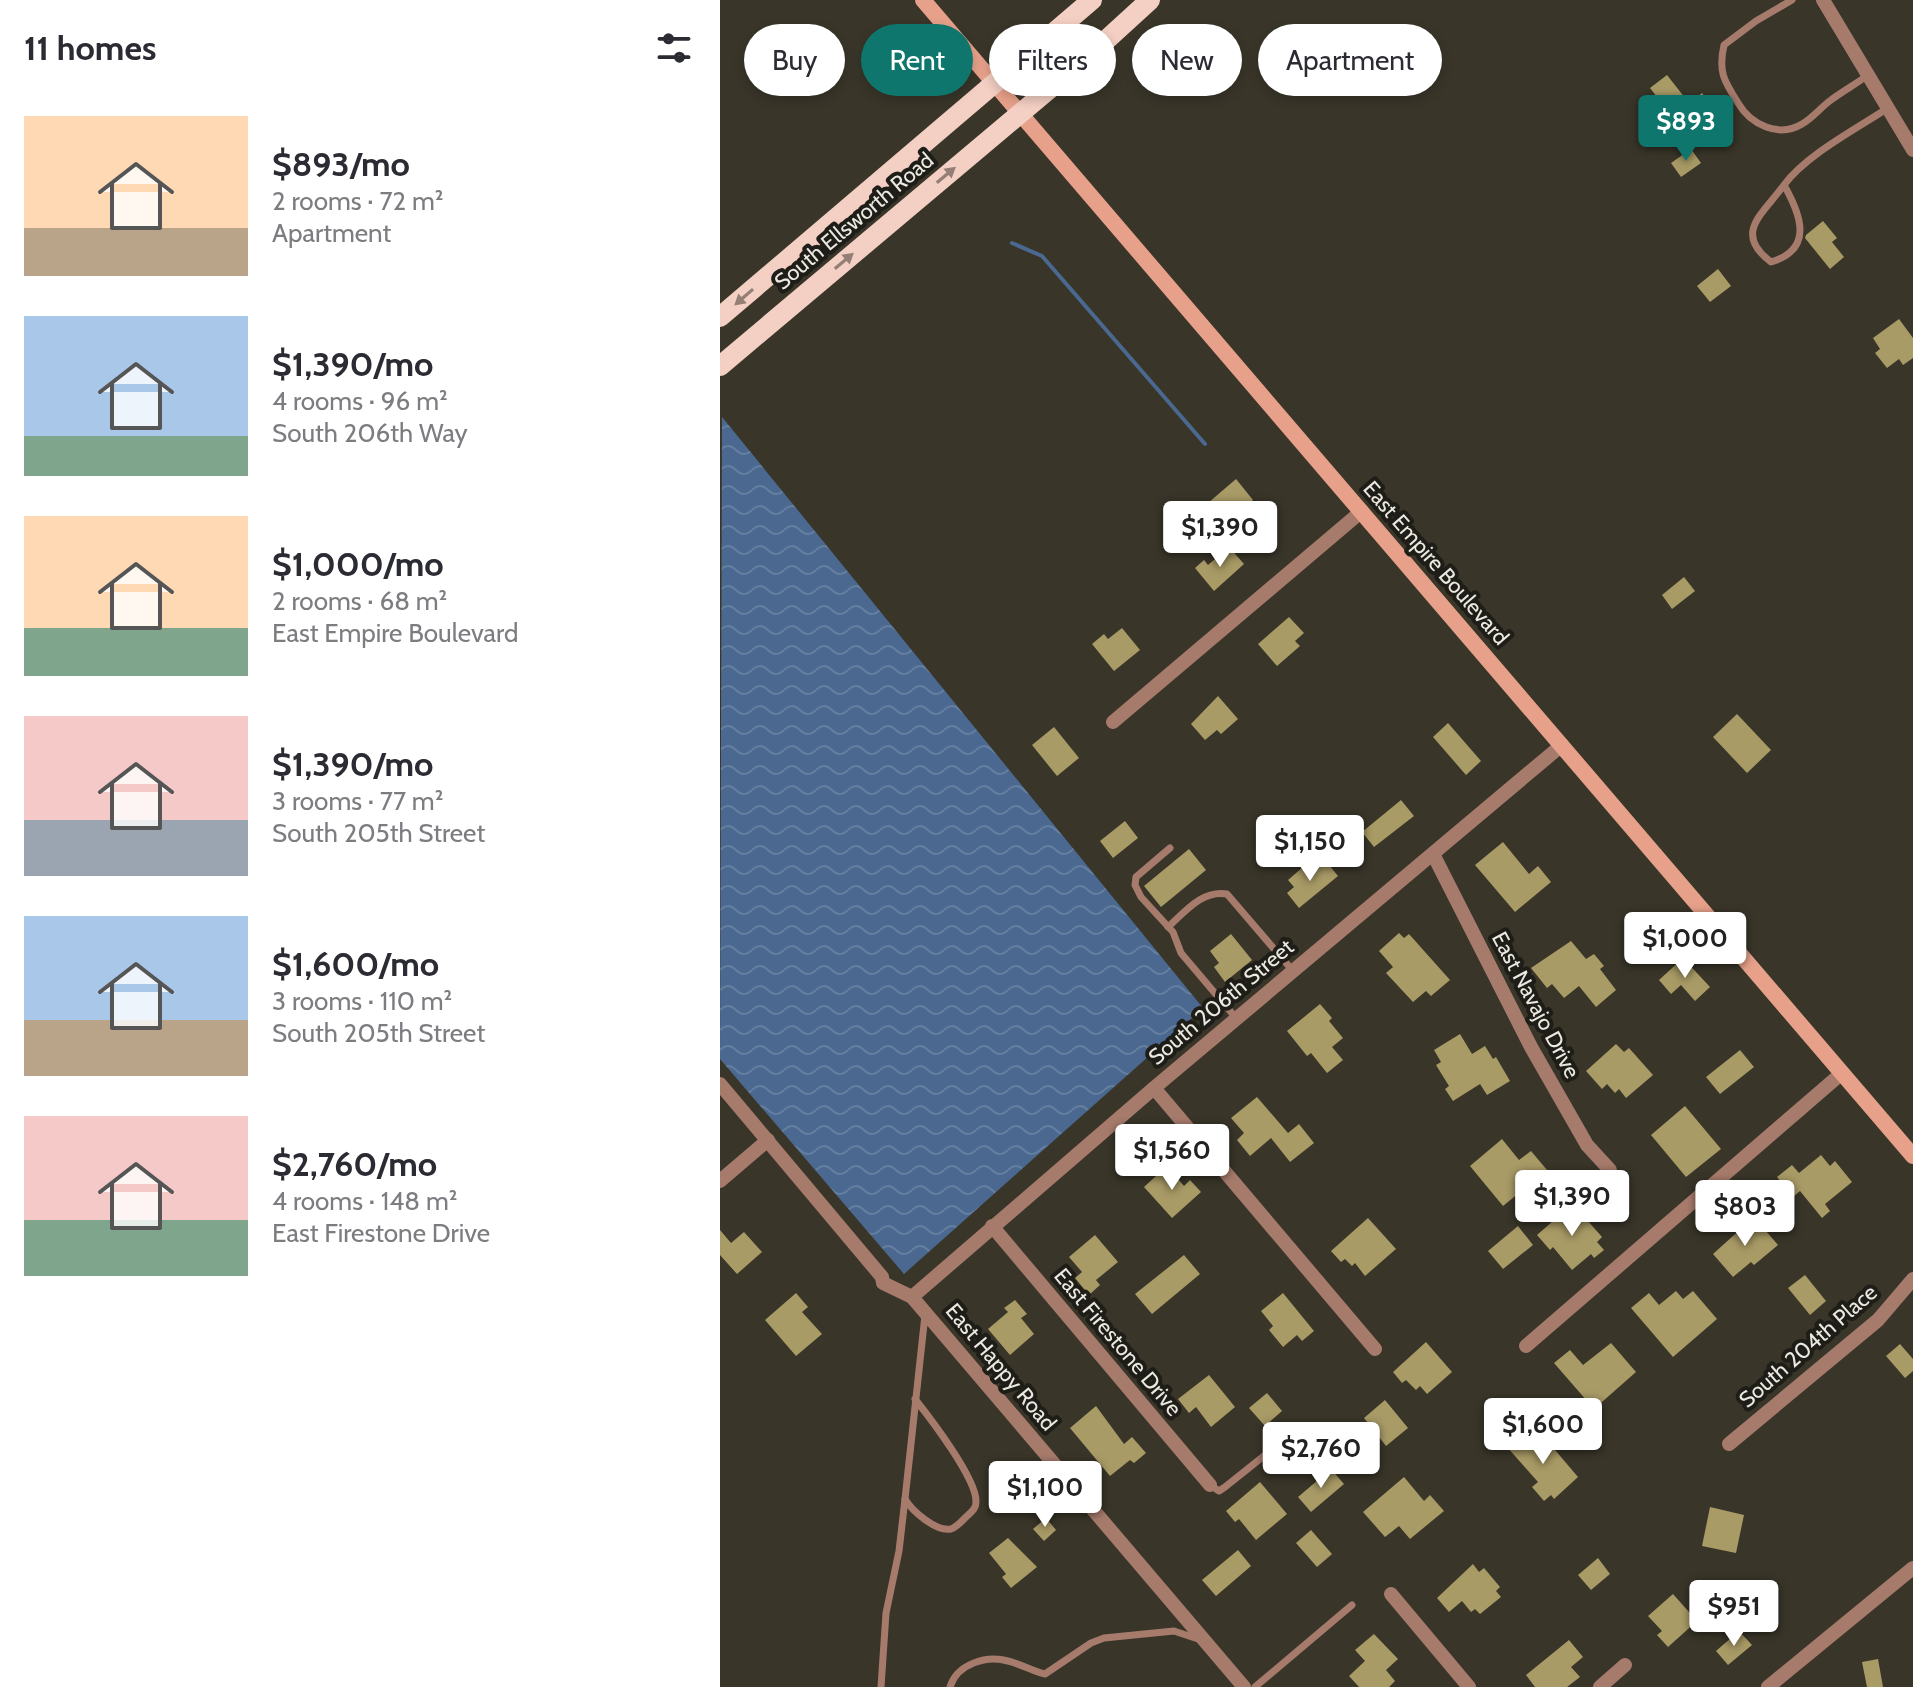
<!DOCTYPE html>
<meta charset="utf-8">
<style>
:root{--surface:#fff;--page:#f7f7f7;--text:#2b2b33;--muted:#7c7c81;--accent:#0f766e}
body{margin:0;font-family:Cabin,sans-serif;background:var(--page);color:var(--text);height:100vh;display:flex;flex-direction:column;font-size:30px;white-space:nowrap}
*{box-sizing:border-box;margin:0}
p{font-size:26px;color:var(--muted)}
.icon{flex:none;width:44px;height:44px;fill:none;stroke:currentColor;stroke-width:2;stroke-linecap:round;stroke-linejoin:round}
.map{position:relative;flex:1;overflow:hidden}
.side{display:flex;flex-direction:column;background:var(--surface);width:720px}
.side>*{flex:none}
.guide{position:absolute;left:24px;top:24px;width:760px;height:72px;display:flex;gap:16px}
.price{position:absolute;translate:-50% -68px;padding:0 18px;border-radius:8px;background:#fff;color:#222;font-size:26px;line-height:52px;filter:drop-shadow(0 2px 4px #0008)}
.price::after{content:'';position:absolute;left:50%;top:48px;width:24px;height:18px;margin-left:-12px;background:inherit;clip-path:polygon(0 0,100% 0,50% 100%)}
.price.on{background:var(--accent);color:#fff}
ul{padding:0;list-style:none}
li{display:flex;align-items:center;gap:24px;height:200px;padding:0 24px}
li span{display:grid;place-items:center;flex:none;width:224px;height:160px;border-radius:0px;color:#555}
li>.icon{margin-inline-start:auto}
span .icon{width:96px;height:96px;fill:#fffc;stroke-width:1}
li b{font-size:34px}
h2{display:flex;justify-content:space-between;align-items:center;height:96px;padding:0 24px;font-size:34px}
.chip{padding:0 28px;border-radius:36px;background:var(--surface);box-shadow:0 4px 12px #0003;font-size:28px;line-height:72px}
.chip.on{background:var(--accent);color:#fff}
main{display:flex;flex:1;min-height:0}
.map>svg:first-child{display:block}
</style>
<main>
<section class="side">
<h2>11 homes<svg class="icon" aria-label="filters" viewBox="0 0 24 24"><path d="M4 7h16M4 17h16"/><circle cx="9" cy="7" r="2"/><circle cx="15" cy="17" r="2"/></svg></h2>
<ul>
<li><span style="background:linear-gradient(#ffd9b3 70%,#b9a48a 0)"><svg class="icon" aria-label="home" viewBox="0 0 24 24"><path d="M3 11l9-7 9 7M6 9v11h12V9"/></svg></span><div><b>$893/mo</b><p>2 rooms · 72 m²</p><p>Apartment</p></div></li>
<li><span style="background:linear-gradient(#a9c7e8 75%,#7fa58c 0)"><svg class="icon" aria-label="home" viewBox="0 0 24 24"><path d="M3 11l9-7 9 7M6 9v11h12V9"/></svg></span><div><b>$1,390/mo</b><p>4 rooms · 96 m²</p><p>South 206th Way</p></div></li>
<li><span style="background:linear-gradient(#ffd9b3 70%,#7fa58c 0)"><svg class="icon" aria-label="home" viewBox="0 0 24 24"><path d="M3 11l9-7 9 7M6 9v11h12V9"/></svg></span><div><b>$1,000/mo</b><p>2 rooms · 68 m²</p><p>East Empire Boulevard</p></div></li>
<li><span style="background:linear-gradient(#f6c9c9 65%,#9aa5b1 0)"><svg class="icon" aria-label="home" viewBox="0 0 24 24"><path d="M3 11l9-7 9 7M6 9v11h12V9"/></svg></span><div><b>$1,390/mo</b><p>3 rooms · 77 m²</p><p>South 205th Street</p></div></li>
<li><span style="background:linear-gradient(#a9c7e8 65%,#b9a48a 0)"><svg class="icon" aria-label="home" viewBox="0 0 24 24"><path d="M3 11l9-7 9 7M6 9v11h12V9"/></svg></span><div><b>$1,600/mo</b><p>3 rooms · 110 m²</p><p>South 205th Street</p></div></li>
<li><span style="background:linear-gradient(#f6c9c9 65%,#7fa58c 0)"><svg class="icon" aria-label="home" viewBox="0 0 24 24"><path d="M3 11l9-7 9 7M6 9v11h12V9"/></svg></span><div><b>$2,760/mo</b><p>4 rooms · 148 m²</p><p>East Firestone Drive</p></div></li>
</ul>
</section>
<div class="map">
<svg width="1193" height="1687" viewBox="0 0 1193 1687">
<defs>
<pattern id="water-waves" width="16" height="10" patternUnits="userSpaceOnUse" patternTransform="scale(2)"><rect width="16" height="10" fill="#4a6890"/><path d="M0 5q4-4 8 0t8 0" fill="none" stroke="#647e9f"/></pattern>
</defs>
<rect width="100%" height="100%" fill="#393529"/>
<path fill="url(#water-waves)" d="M2,417L483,1008L184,1274L0,1059Z"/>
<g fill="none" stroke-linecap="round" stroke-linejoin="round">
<path stroke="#4a6890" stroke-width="4" d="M292,243L322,256L485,444"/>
</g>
<g fill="#a99b66">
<path d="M947,75L969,103L982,93L1012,132L995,145L978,122L960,137L949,123L954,119L930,88Z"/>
<path d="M971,149L981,163L961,177L951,163Z"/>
<path d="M1103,221L1117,238L1112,242L1124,257L1110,269L1085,238L1086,235Z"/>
<path d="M998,269L1011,286L990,302L977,286Z"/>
<path d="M1179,319L1193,338V358L1183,365L1179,359L1167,368L1155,353L1160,349L1153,338Z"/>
<path d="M516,479L533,500L499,529L481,509Z"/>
<path d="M509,547L524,564L494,591L475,568L484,560L488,565Z"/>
<path d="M964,577L975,591L952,609L942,595Z"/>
<path d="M569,617L584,633L575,641L580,646L557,666L538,644Z"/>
<path d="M402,628L420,650L394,671L372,644L384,634L388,639Z"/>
<path d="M498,696L518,719L501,734L497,730L485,740L471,724Z"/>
<path d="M1017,714L1051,750L1027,773L993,737Z"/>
<path d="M728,723L761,761L746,775L713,737Z"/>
<path d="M334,727L359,758L337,776L312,745Z"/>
<path d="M681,800L694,816L654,847L642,832Z"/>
<path d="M405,821L418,838L393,858L380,841Z"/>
<path d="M783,842L809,874L818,866L831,882L795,912L755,865Z"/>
<path d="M469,849L486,870L441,907L424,886Z"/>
<path d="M604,859L618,876L579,908L567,893L574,887L568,880L583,867L587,873Z"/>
<path d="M679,933L684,938L689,934L730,980L711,996L706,991L693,1002L666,973L673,967L659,951Z"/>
<path d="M511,934L532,960L505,982L494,967L499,963L490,951Z"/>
<path d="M851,941L866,959L874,954L884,966L880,969L896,990L876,1007L859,986L844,998L832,984L827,988L811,968Z"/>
<path d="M963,958L990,987L975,1001L961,985L951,994L939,980Z"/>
<path d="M600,1004L612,1018L609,1021L623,1038L612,1047L623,1060L607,1073L591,1053L587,1056L567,1031Z"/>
<path d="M740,1034L752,1054L765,1046L773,1059L776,1057L790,1081L767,1095L760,1084L733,1101L725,1089L729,1086L716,1065L721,1062L714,1050Z"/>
<path d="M896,1044L904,1052L909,1048L933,1075L906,1098L899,1089L895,1093L887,1084L882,1089L866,1071Z"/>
<path d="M1020,1050L1034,1067L1000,1094L986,1077Z"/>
<path d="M537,1097L568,1133L579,1124L594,1143L570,1162L551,1138L530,1156L517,1140L524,1133L511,1118Z"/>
<path d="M965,1106L1001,1149L966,1177L931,1135Z"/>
<path d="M782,1139L799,1160L811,1151L827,1170L783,1206L750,1166Z"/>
<path d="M1101,1155L1110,1166L1115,1161L1132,1182L1105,1204L1110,1211L1102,1218L1080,1191L1073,1197L1057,1177L1072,1165L1079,1173Z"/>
<path d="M447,1166L464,1186L470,1180L481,1192L452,1218L424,1187Z"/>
<path d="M849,1207L856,1215L860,1212L882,1237L877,1242L884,1250L874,1258L871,1254L852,1270L833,1247L830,1250L817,1235Z"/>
<path d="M1034,1217L1058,1245L1034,1265L1031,1262L1013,1277L993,1254Z"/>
<path d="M648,1218L676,1249L645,1276L635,1263L632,1266L625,1259L621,1262L611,1251Z"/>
<path d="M798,1226L813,1245L783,1269L768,1251Z"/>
<path d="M0,1230L11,1243L24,1232L42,1252L17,1274L0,1255Z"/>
<path d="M375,1235L398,1262L376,1280L380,1285L369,1295L355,1278L362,1272L349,1257Z"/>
<path d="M464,1255L480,1274L432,1314L415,1294Z"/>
<path d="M1085,1275L1106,1301L1090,1315L1068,1288Z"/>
<path d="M956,1291L963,1299L973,1291L997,1319L953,1357L911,1308L929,1293L939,1305Z"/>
<path d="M76,1293L88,1307L82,1312L102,1334L76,1356L45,1320Z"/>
<path d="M563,1293L594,1331L582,1341L577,1335L563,1347L549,1330L553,1326L541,1311Z"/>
<path d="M295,1300L307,1314L301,1318L314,1334L290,1355L268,1329L288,1312L284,1308Z"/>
<path d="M706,1342L732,1372L707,1394L700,1386L696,1390L686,1380L682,1383L673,1372Z"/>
<path d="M891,1343L916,1372L874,1409L834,1363L850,1350L863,1365Z"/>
<path d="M1180,1344L1193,1359V1371L1185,1378L1166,1356Z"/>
<path d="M489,1375L515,1407L491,1427L476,1407L469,1413L458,1399Z"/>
<path d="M547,1393L562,1411L545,1426L529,1408Z"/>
<path d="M665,1400L688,1428L666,1446L644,1418Z"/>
<path d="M376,1406L404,1444L412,1437L426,1453L414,1463L410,1460L390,1476L350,1428Z"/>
<path d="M806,1431L817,1443L824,1437L858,1477L834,1499L831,1495L824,1501L812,1487L818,1482L787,1447Z"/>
<path d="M611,1469L624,1484L591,1512L578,1497Z"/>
<path d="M684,1477L704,1501L710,1495L724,1511L690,1539L679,1526L665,1537L643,1512Z"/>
<path d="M540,1482L567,1514L536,1540L519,1519L515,1522L506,1511Z"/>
<path d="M990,1507L1024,1515L1016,1553L982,1546Z"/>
<path d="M326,1518L336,1530L324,1541L313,1529Z"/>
<path d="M591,1530L612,1554L597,1567L576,1543Z"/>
<path d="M288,1538L317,1567L291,1588L282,1577L286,1574L269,1553Z"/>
<path d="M518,1550L531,1566L496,1596L482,1580Z"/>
<path d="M878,1558L890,1574L871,1590L858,1575Z"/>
<path d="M753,1564L759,1572L764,1568L780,1587L776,1591L781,1597L760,1614L755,1609L751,1612L742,1601L729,1612L717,1598Z"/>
<path d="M953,1594L977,1621L948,1647L937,1635L942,1631L928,1616Z"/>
<path d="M1019,1631L1032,1645L1008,1665L996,1651Z"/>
<path d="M654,1634L678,1659L666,1670L675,1681L669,1687H639L629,1676L645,1661L635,1650Z"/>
<path d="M849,1640L863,1657L851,1667L860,1677L847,1687H815L806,1675Z"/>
<path d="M1158,1659L1163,1687H1147L1142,1662Z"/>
</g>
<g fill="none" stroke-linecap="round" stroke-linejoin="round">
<g stroke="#a77b6c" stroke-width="7">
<path d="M1072,0L1036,21L1004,45C998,72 1004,81 1018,103C1031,125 1059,138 1082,124C1093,118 1101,107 1111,100C1123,91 1136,84 1148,75"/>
<path d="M1064,185C1081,215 1094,249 1051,262C1013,233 1042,215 1064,185C1086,155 1136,129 1168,108"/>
<path d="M450,848L416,877L415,885L421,897L453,932L461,953L516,1018"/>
<path d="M448,927C466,911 482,890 507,894L573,971"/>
<path d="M195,1399C210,1418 257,1479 256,1502C256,1509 251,1512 246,1517C242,1521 237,1527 231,1529C216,1532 192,1511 185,1499L205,1315"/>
<path d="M490,1485L499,1491L505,1487L565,1439"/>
<path d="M161,1687L166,1613L179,1551L185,1499"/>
<path d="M230,1687C237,1664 266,1655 288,1661C301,1664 312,1671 325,1674L371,1643L384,1638L454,1631L478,1639"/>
<path d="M535,1687L632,1605"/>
</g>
<g stroke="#a77b6c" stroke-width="14">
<path d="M1103,0L1193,150"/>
<path d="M393,722L642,511"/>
<path d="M713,854L811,1047L867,1145L890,1170"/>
<path d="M0,1084L162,1277L163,1283L192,1297L524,1687"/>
<path d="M434,1088L655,1349"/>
<path d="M0,1181L48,1140"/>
<path d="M272,1226L490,1485"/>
<path d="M192,1297L434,1088L842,745"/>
<path d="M806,1346L1122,1073"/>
<path d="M1009,1444L1158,1320L1193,1279"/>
<path d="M671,1594L749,1687"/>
<path d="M880,1687L905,1665"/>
<path d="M1048,1687L1193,1568"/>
</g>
<path stroke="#e7a18a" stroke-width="16" d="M203,0L1193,1156"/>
<g stroke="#f4cfc3" stroke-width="20">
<path d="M0,317L372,0"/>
<path d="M0,366L372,53L430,0"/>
</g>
</g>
<defs><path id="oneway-solid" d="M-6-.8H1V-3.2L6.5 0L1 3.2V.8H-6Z" transform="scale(2)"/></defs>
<g fill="#947f76">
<use href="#oneway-solid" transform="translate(226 175) rotate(-40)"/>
<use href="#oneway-solid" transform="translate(124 261) rotate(-40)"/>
<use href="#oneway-solid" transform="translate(24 297) rotate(139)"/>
</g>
<g text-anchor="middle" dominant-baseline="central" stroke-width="8" stroke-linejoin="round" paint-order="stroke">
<g font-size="22" fill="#ebe9e1" stroke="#1e1d17">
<text transform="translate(134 221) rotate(-40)">South Ellsworth Road</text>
<text transform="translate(716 563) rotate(49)">East Empire Boulevard</text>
<text transform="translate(501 1002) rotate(-40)">South 206th Street</text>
<text transform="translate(816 1005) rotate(62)">East Navajo Drive</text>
<text transform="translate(398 1342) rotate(50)">East Firestone Drive</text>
<text transform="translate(1088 1346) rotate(-41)">South 204th Place</text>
<text transform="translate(281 1367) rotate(50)">East Happy Road</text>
</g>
</g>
</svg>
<b class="price on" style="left:966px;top:163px">$893</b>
<b class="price" style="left:500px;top:569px">$1,390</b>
<b class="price" style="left:590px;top:883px">$1,150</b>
<b class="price" style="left:965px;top:980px">$1,000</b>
<b class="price" style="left:452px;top:1192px">$1,560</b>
<b class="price" style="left:852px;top:1238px">$1,390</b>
<b class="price" style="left:1025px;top:1248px">$803</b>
<b class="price" style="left:823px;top:1466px">$1,600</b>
<b class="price" style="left:601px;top:1490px">$2,760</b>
<b class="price" style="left:325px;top:1529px">$1,100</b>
<b class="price" style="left:1014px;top:1648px">$951</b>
<div class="guide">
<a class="chip">Buy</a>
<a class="chip on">Rent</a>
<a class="chip">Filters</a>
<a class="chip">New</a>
<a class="chip">Apartment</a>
</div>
</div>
</main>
